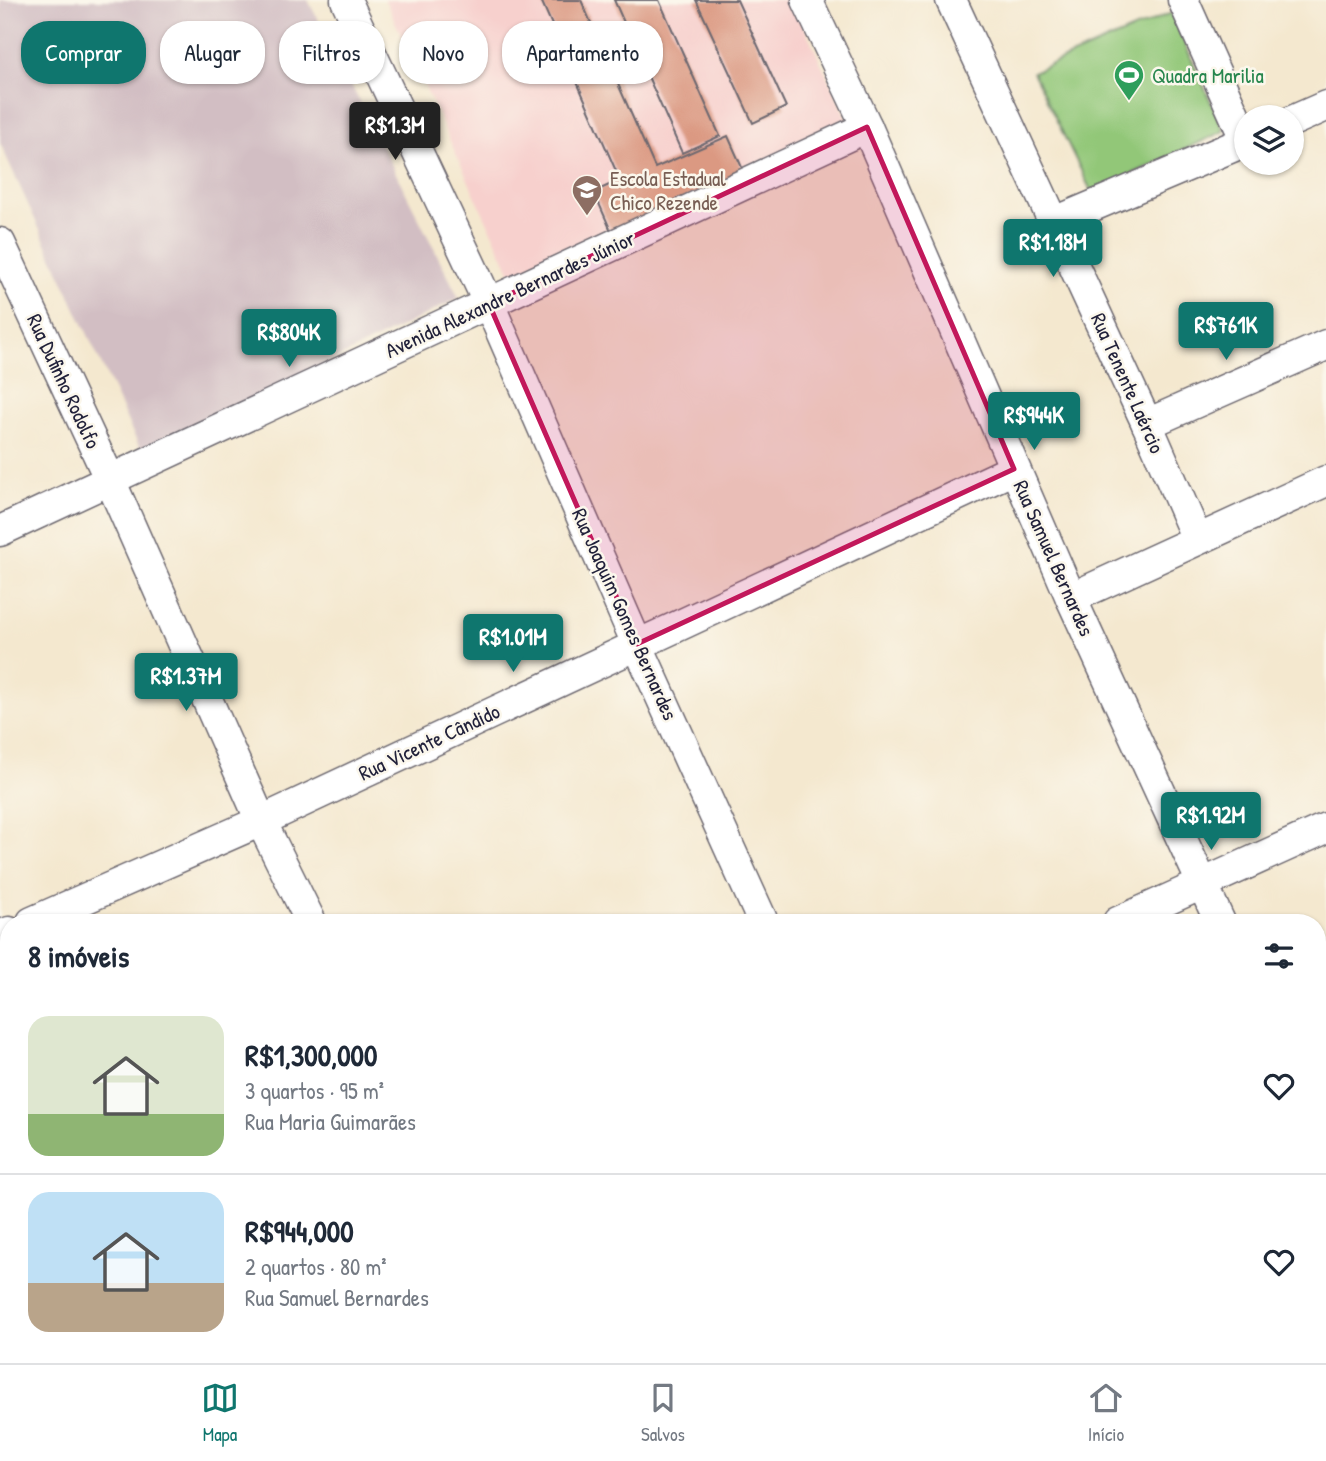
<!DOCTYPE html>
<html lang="pt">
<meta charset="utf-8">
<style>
:root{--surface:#fff;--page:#f6f6f7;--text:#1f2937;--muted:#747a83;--line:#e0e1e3;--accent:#0f766e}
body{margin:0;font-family:"Patrick Hand",sans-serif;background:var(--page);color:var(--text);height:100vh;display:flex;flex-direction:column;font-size:26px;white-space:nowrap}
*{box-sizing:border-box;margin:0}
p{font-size:23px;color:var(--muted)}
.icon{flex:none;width:38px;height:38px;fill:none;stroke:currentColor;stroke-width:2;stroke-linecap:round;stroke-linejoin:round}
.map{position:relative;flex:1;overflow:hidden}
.panel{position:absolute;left:0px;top:914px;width:1326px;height:450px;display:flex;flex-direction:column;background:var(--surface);border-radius:28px 28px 0 0;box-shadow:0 2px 5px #0004}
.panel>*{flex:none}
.guide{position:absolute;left:21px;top:21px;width:700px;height:63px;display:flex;gap:14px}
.controls{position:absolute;left:1234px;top:105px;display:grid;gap:14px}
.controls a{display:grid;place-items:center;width:70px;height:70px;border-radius:50%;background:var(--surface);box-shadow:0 2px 5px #0004;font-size:35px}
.price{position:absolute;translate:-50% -60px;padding:0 16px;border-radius:7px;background:var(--accent);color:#fff;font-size:23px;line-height:46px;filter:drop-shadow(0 2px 4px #0008)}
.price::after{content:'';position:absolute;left:50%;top:42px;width:21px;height:16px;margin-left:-10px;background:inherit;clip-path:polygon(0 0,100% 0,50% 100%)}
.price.active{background:#222;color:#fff}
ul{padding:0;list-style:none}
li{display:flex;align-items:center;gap:21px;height:175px;padding:0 28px}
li+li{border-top:2px solid var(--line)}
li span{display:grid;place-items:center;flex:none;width:196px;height:140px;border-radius:21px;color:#555}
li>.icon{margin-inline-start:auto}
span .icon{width:84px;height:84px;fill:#fffc;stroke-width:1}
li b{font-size:30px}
h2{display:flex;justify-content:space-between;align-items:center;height:84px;padding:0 28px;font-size:30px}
.chip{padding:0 24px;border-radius:28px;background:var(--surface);box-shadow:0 2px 5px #0004;font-size:24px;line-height:63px}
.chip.active{background:var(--accent);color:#fff}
.tab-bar{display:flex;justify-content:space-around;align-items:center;height:98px;border-top:2px solid var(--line);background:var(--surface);font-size:19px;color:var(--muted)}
.tab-bar a{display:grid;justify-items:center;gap:4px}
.tab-bar .active{color:var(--accent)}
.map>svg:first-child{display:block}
</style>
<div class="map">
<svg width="1326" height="1363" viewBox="0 0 1326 1363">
<rect width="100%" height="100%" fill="#fbf7ec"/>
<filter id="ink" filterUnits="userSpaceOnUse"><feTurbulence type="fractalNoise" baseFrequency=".0143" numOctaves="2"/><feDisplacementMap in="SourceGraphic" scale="14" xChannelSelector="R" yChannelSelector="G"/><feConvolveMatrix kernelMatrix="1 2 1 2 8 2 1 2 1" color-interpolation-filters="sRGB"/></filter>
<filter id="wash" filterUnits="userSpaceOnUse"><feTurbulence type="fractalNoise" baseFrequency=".00686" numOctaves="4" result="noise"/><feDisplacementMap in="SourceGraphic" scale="28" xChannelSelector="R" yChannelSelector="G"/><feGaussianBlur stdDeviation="1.57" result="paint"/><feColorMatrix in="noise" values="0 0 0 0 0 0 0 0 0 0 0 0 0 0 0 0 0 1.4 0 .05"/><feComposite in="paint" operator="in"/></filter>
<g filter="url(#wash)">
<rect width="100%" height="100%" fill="#f4e8cf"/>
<path fill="#f7d0cd" d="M385,0H792L856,139L521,295Z"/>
<path fill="#d2bec3" d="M0,0H308L459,298L143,455L0,143Z"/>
<path fill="#92c778" stroke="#5a745a" stroke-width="2" d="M1171,13L1224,131L1092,193L1033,72Z"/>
<g id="blocks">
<g fill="#db9982">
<path d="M541,0H581L655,168L728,136L744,172L611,231L594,192L620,180Z"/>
<path d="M614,0H659L720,136L682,153Z"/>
<path d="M696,0H737L786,107L753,123Z"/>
</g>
</g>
</g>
<g filter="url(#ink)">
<use href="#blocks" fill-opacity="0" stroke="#6c676f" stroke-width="2"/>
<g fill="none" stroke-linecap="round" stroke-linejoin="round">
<g stroke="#6c676f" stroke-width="33">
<g id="minor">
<path d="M346,0L489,304L637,644L763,922"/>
<path d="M807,0L867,127L1071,598L1220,922"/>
<path d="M951,0L1147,424L1197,539"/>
<path d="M1292,121L1326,106"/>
<path d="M1055,222L1246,141L1183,0"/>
<path d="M0,243L110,480L261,821L311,922"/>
<path d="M1147,424L1326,345"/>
<path d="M0,531L867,127"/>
<path d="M1071,598L1326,481"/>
<path d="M32,922L261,821L1014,469"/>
<path d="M1118,922L1326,828"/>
<path d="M0,936L9,932"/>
<path d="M0,976L9,996"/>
<path d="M1318,1134L1326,1152"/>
<path d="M1318,1296L1326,1292"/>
<path d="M511,1354L514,1363"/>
<path d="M961,1354L964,1363"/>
<path d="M159,1363L178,1354"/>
<path d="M1168,1363L1187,1354"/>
</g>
</g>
<use href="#minor" stroke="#fff" stroke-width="30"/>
</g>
</g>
<path fill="#c2185b" fill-opacity="0.2" stroke="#c2185b" stroke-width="5" stroke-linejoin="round" d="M867,127L1014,469L637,644L489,304Z"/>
<defs>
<g id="stadium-pin" transform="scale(1.575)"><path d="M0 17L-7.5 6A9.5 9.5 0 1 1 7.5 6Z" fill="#2e9e5b" stroke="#fbf7ec"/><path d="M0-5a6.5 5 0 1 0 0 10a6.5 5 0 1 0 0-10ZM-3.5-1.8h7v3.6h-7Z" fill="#fff"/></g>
<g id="school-pin" transform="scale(1.575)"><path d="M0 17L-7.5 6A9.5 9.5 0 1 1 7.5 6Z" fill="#8d6e63" stroke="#fbf7ec"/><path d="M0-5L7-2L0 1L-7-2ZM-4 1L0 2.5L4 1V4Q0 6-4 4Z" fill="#fff"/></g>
</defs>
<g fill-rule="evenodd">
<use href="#stadium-pin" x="1129" y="75"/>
<use href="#school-pin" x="587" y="190"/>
</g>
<g text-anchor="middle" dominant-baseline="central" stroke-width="5" stroke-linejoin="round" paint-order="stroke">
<g font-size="21" fill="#27864d" stroke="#fbf7ec" text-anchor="start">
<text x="1152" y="75">Quadra Marilia</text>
</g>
<g font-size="21" fill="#785e54" stroke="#fbf7ec" text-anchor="start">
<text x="610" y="178">Escola Estadual<tspan x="610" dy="24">Chico Rezende</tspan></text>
</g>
<g font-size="21" fill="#22223b" stroke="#fbf7ec">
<text transform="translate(510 294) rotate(-25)">Avenida Alexandre Bernardes Júnior</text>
<text transform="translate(64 381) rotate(65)">Rua Dufinho Rodolfo</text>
<text transform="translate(1128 383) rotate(66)">Rua Tenente Laércio</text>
<text transform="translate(1054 558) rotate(66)">Rua Samuel Bernardes</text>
<text transform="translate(625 614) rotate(66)">Rua Joaquim Gomes Bernardes</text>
<text transform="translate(429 742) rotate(-25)">Rua Vicente Cândido</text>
</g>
</g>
</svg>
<div class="controls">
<a><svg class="icon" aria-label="layers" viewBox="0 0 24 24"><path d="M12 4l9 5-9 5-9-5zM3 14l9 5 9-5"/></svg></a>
</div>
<b class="price active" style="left:395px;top:162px">R$1.3M</b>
<b class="price" style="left:1053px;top:279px">R$1.18M</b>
<b class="price" style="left:1226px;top:362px">R$761K</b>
<b class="price" style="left:289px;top:369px">R$804K</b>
<b class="price" style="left:1034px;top:452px">R$944K</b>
<b class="price" style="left:513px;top:674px">R$1.01M</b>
<b class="price" style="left:186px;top:713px">R$1.37M</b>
<b class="price" style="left:1211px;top:852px">R$1.92M</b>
<div class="guide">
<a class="chip active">Comprar</a>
<a class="chip">Alugar</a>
<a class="chip">Filtros</a>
<a class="chip">Novo</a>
<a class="chip">Apartamento</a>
</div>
<section class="panel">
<h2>8 imóveis<svg class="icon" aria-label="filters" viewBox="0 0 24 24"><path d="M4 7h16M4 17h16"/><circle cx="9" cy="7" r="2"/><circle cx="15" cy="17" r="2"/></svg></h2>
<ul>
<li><span style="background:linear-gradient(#dfe7d0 70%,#8fb573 0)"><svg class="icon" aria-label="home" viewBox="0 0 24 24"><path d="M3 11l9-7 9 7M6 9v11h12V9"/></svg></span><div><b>R$1,300,000</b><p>3 quartos · 95 m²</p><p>Rua Maria Guimarães</p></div><svg class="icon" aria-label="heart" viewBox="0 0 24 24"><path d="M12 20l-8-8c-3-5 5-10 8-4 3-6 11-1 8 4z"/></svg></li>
<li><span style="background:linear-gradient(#bfe0f5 65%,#b9a48a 0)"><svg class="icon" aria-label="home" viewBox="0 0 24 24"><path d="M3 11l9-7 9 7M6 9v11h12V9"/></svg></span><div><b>R$944,000</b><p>2 quartos · 80 m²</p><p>Rua Samuel Bernardes</p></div><svg class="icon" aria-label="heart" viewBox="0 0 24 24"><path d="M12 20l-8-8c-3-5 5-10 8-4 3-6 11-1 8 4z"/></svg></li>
</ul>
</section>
</div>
<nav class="tab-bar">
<a class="active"><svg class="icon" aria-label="map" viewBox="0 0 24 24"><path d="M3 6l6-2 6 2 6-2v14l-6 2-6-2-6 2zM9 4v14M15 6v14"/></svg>Mapa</a>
<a><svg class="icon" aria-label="saved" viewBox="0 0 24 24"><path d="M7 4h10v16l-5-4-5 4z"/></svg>Salvos</a>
<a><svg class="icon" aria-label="home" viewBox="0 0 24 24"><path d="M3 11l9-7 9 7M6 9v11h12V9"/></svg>Início</a>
</nav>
